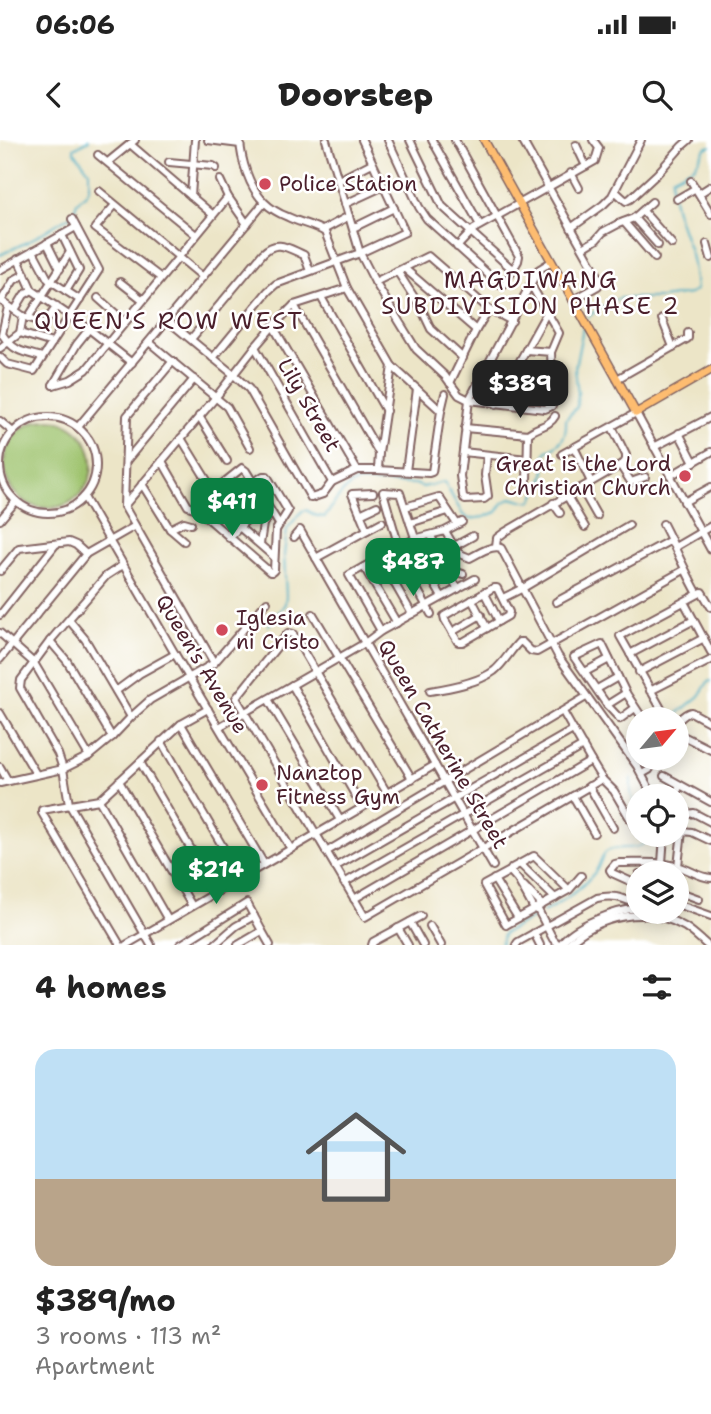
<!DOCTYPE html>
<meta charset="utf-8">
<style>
:root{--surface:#fff;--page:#f6f6f6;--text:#222;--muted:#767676;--accent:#0b8043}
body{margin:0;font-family:"Shantell Sans",sans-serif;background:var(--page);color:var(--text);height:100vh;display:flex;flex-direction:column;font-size:26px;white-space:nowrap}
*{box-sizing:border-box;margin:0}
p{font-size:23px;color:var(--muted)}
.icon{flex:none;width:38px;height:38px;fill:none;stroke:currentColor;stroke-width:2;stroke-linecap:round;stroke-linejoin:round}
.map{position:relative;height:805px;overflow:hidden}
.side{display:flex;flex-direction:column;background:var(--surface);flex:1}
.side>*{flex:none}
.needle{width:46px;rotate:61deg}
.buttons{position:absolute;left:626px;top:567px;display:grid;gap:14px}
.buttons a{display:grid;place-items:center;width:63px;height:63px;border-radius:50%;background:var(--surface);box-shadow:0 4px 18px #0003;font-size:35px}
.price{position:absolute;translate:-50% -60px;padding:0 16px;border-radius:14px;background:var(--accent);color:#fff;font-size:23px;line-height:46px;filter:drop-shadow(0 2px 4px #0008)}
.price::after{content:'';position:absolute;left:50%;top:42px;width:21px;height:16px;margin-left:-10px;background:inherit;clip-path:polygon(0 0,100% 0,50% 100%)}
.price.selected{background:#222;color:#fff}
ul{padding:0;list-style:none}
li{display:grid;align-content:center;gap:14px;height:371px;padding:0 35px}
li span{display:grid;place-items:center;height:217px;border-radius:21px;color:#555}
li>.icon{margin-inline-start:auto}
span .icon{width:126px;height:126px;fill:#fffc;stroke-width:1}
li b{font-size:30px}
h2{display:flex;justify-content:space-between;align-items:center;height:84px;padding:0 35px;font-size:30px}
.status{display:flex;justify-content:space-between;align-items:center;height:49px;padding:0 35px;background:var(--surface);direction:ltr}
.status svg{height:19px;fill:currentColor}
header{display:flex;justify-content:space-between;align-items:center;height:91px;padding:0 35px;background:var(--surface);font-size:32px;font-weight:800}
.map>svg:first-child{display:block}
</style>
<div class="status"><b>06:06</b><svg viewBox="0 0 49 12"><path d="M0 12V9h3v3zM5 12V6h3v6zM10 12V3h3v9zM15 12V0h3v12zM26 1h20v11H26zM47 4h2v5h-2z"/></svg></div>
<header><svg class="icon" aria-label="back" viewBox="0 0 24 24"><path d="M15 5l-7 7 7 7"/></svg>Doorstep<svg class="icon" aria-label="search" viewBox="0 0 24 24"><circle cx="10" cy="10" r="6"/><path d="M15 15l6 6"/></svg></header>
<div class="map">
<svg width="711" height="805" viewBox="0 0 711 805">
<rect width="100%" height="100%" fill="#fff"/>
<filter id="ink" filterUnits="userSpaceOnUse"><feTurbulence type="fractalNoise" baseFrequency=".0143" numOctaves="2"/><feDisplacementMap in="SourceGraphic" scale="14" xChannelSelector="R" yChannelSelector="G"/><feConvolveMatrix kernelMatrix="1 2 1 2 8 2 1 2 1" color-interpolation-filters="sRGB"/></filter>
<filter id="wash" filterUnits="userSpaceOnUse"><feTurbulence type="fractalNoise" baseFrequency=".00686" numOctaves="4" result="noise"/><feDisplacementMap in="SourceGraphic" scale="28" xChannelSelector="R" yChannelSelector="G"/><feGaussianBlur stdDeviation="1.57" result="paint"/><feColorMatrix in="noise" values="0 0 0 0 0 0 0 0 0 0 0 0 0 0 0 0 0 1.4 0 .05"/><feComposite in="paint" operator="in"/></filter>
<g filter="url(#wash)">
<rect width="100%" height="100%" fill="#ece5c7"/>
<circle fill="#9dc26c" stroke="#74704c" stroke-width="2" cx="48" cy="324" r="44"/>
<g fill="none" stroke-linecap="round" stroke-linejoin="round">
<g stroke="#45adc5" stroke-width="2">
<path d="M0,115L29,101L73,74L77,62L86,54L89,48V31L74,11V8L89,0"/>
<path d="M588,177L597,170L620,158H661L690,154L696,150C695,138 694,127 691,115C684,91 670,65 672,38L695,26L705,8L711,6"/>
<path d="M268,486L285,464L286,456L284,415L287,389L302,371L306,370L317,376L325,377C335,363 341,349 357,342L415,344L423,347L444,342L463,375L469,379L484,377L497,372L503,363L511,358L522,361H532C537,352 545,340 545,329C546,322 544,319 546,312C562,303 567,297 566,279L577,267L578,254L575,228L583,188"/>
<path d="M671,579L699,556L708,542L711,541"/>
<path d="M638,621L643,618"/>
<path d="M631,638V654L639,673"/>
<path d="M543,772C563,762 582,748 596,731C600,725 601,716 606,712C617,704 631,712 644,704L645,695"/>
<path d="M501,805L503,794L538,775"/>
</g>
</g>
</g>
<g filter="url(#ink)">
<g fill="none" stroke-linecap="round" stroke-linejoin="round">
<g stroke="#836462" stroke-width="10">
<g id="minor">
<path d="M208,0L240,4"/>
<path d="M240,0C241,20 249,47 264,62C270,68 280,74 288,77C300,83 314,85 325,92L347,148L392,226L441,271"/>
<path d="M326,0L360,113L375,142L416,209L445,236L459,255L469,260L545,269L552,266L553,262L551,212L559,193L531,145"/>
<path d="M388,0L419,67L427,79L500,145H504L518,121L519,116L455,0"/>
<path d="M410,0L442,66L513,130"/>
<path d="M432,0L480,85"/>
<path d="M522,0L600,139L598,146L573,160"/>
<path d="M130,4L212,74"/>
<path d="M576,5L586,26"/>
<path d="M98,15L196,95"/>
<path d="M108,22L135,0"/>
<path d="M169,22L213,26L216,28"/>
<path d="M571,33L579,48"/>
<path d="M220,40L228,57L247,84"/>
<path d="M339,40L372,23"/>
<path d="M691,41L711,74"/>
<path d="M99,51L203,137"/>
<path d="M615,51L626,61L630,59L657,34L682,6L689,0"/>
<path d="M700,53L711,46"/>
<path d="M191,56L195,0"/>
<path d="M677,59L696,48"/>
<path d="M345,64L384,46"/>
<path d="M115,65L95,88L161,138"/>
<path d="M643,71L672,104"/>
<path d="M634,78L658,105"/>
<path d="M624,82L655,118"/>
<path d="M353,88L394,68"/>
<path d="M571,88L603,65L612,56L641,0"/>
<path d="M323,90L349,76"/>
<path d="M62,95L79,130L66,151"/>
<path d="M47,103L60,129"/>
<path d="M707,104L711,118"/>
<path d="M457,107L474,89L595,21L599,8L593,0"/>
<path d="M583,108L596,100L603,92L618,84L634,78L652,62"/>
<path d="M33,111L48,139L80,160"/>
<path d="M18,119L32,150L89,189L132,223"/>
<path d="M404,128L476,190"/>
<path d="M0,130L76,87"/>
<path d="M397,131L421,168L431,189L463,218"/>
<path d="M120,142L143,160"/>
<path d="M375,142L428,116L489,169L512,181"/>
<path d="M321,157L386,271"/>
<path d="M98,158L125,182"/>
<path d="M0,160L23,176L45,183L57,166"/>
<path d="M1,161L14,140L25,134"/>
<path d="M294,165L379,313"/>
<path d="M8,167L2,194C14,212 23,212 42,217"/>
<path d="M15,170L24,155L32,150"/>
<path d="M28,178L70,112"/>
<path d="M662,179L673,207"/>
<path d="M167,180L234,235L249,249L311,358L323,354L332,342L357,330H378L429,333L432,332L441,271L445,254"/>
<path d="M273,186L357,330"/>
<path d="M20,193L52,203"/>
<path d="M191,199L263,113C277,99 288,108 304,115L310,131"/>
<path d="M149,202L227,267L250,308"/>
<path d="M255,207L332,342"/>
<path d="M0,208L20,193L23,176"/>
<path d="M526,210L551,212"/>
<path d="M0,217L7,224L34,231L99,130L72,79"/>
<path d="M213,218L268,151L276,144L360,113L405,92L362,0"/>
<path d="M173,221L127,276L124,366L214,523"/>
<path d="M617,239L687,199L688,198V193"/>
<path d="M450,243L476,190L489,169"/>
<path d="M53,245L70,240L86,230L228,57"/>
<path d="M53,245L77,204L89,189"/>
<path d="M496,264L547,172"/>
<path d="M199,276L227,321"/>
<circle cx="48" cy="325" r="48"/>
<path d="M0,281L13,292"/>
<path d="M78,287L264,63"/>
<path d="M465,288L528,294C537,286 549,287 555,276"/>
<path d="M679,293L694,322"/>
<path d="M181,298L208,342"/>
<path d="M574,307L591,342"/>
<path d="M654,307L711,277"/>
<path d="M463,312L527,319"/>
<path d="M562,314L636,273L711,410"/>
<path d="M487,315L485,335L488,356L484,359L465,360L463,356L460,336L469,260L538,130L551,122"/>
<path d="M126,321L194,239"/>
<path d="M162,321L188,366L197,369L270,432H272L274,430L276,390L288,371L267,336H263L253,343"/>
<path d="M620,325L631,342L645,337"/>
<path d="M378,330L379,313L392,226"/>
<path d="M406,331L417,249"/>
<path d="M670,336L711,312"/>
<path d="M527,341L528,294"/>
<path d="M142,344L170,389L184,401"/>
<path d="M581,348L597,376"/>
<path d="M567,356L585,387"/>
<path d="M84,357L175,514L291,709"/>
<path d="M207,359L274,417"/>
<path d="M684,362L711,347"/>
<path d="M553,363L560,373"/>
<path d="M124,366L216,257L255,207L273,186L294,165L347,148"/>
<path d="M405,367L439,357L457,384"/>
<path d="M217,368L250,338"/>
<path d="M197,369L217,348L242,328L246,331L279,384"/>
<path d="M360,374L377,366"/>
<path d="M228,377L257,349"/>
<path d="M0,380L16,361"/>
<path d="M410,383L448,371"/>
<path d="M663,384C675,407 685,431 698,454"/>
<path d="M170,389L184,382L191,384"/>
<path d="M367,390L352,354L373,353"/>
<path d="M445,391L458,413L470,418C479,413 491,405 501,408L558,516L637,626L653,656"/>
<path d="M431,395L441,421L458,449"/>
<path d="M294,397L300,390L493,726"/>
<path d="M229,398L265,361"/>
<path d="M260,404L263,384L271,372"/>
<path d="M496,406L497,398L505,392L624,323L626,320V315L612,287"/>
<path d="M453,407L473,396"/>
<path d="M675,407L711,386"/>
<path d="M316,418L382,382"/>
<path d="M380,418L412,474"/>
<path d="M123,425L106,436L50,501L21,540L20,548L58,614L63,629L69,664L151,805"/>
<path d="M364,427L397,483"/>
<path d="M0,431L19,408L69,402L76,405L86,414"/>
<path d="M449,435L454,431L463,434"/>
<path d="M493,448H497L509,472L508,476L463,502H458L445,480L444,476Z"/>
<path d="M484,452L499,481"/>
<path d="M503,458L523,448L629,385"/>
<path d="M472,460L487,488"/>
<path d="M556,462L671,400"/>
<path d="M684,462L711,512"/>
<path d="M313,474L412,639"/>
<path d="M431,474L410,436L399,407L383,352L400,353L425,428L442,457"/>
<path d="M0,475L56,404"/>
<path d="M69,480L85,499L131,577"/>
<path d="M381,491L349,435L414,399L445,391L462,382"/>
<path d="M452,492L481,475"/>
<path d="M0,493L34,523L89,616"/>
<path d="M50,501L67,521L112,597"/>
<path d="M630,514L694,480"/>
<path d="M0,519L86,414L135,386"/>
<path d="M585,532L609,519"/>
<path d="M639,532L704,498"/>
<path d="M292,545L362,667"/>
<path d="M597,549L618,537"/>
<path d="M116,551L139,534L175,514"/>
<path d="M430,551C449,548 478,543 494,531C504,523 510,511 519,502H522L531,511L537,512L684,430"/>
<path d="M650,551L711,520"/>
<path d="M268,559L340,680"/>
<path d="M607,565L626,553"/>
<path d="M635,568L620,579L607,565L574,517L602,504L626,553L643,579"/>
<path d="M563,572L591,621L602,639L614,651L635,687"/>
<path d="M663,572L620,496L702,452L711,467"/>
<path d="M0,573L36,634"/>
<path d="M677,582C681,578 685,573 691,572L711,583"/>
<path d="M181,584L264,724"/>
<path d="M219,587L365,503L381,491L475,439"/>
<path d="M677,593L711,610"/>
<path d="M161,601L241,738"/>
<path d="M140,622L216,752"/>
<path d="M0,627L8,641"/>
<path d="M642,634L649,630L657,618"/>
<path d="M664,636L711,662"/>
<path d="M119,641L192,766"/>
<path d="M0,643L63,629L89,616L112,597L131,577L150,560L214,523L267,462"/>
<path d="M589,646L613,688"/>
<path d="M387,653L293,494L288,493L236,558L365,777L602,639"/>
<path d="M573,656L594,693"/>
<path d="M675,656L680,645"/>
<path d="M99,660L168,780"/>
<path d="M677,668L682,691L677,735"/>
<path d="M677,676L694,673L711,682"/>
<path d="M682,691L692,692L711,701"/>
<path d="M326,712L586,557"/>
<path d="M520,724L555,758"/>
<path d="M335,727L573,590"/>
<path d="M510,731L518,740L534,769"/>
<path d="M660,733L662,723L664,695"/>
<path d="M639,734L638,740L634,743L612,733L610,730L615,724L619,723C641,723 659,721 680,727C690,730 701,738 711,738"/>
<path d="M494,739L518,778"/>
<path d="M344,743L583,606"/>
<path d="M524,746L542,765"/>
<path d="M569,750L534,716L512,728L510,731L484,745L506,785L569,750L581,736"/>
<path d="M677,751L699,759"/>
<path d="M354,759L591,621"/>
<path d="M677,764L711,776"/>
<path d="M537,768L553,799L559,805"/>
<path d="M410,782L423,805"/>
<path d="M430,786L441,805"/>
<path d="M398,788L408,805"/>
<path d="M262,791L270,805"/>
<path d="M534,793L540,805"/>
<path d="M120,805L42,673V670L99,660L181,584L208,569"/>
<path d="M126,805L435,625"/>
<path d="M180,805L247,763L262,791L238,805"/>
<path d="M214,805L236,786L254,776"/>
<path d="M372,805L373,802L421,776"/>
<path d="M516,805L518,802L597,758C615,754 622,758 639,765"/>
<path d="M560,805C573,785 616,770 639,768"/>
<path d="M567,805C598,775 648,765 685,787C693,792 700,799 707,805"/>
</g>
</g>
<g stroke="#836462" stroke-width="10">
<path id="major" d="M484,0L636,273L711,230"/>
</g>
<use href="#minor" stroke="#fff" stroke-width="6"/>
<use href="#major" stroke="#fdbc6f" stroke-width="7"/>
</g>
</g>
<g fill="#d1495b" stroke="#fff" stroke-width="2.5">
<circle cx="265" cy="44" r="7"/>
<circle cx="685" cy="336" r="7"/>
<circle cx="222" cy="490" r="7"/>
<circle cx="262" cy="645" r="7"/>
</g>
<g text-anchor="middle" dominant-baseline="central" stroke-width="5" stroke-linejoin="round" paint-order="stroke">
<g font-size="21" fill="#4a1f2b" stroke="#fff" text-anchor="start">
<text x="279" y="44">Police Station</text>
<text x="671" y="324" text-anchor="end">Great is the Lord<tspan x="671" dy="24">Christian Church</tspan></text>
<text x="236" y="478">Iglesia<tspan x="236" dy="24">ni Cristo</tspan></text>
<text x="276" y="633">Nanztop<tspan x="276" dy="24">Fitness Gym</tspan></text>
</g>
<g font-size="21" fill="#4a1f2b" stroke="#fff">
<text transform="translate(309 265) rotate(60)">Lily Street</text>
<text transform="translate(202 524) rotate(59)">Queen's Avenue</text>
<text transform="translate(443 604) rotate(60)">Queen Catherine Street</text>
</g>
<g font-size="23" letter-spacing="2" fill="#4a1f2b" stroke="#fff">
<text x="531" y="140">MAGDIWANG<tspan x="531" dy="26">SUBDIVISION PHASE 2</tspan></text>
</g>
<g font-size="24" letter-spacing="2" fill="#4a1f2b" stroke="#fff">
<text x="169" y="181">QUEEN'S ROW WEST</text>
</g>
</g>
</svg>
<div class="buttons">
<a><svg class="needle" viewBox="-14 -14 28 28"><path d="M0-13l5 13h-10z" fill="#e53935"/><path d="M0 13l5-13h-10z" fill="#767676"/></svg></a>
<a><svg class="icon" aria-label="locate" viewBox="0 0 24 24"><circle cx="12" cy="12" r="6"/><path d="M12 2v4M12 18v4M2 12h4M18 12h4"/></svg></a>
<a><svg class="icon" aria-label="layers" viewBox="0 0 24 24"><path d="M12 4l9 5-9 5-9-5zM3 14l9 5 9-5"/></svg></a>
</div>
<b class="price selected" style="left:520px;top:280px">$389</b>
<b class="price" style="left:232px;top:398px">$411</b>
<b class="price" style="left:413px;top:458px">$487</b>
<b class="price" style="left:216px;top:766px">$214</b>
</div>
<section class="side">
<h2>4 homes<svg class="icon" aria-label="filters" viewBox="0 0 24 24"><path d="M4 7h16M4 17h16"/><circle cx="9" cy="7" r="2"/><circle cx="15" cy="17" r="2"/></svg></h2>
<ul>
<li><span style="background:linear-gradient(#bfe0f5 60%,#b9a48a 0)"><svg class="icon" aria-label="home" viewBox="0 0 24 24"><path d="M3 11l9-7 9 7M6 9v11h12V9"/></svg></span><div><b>$389/mo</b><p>3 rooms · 113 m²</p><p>Apartment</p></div></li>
</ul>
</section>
